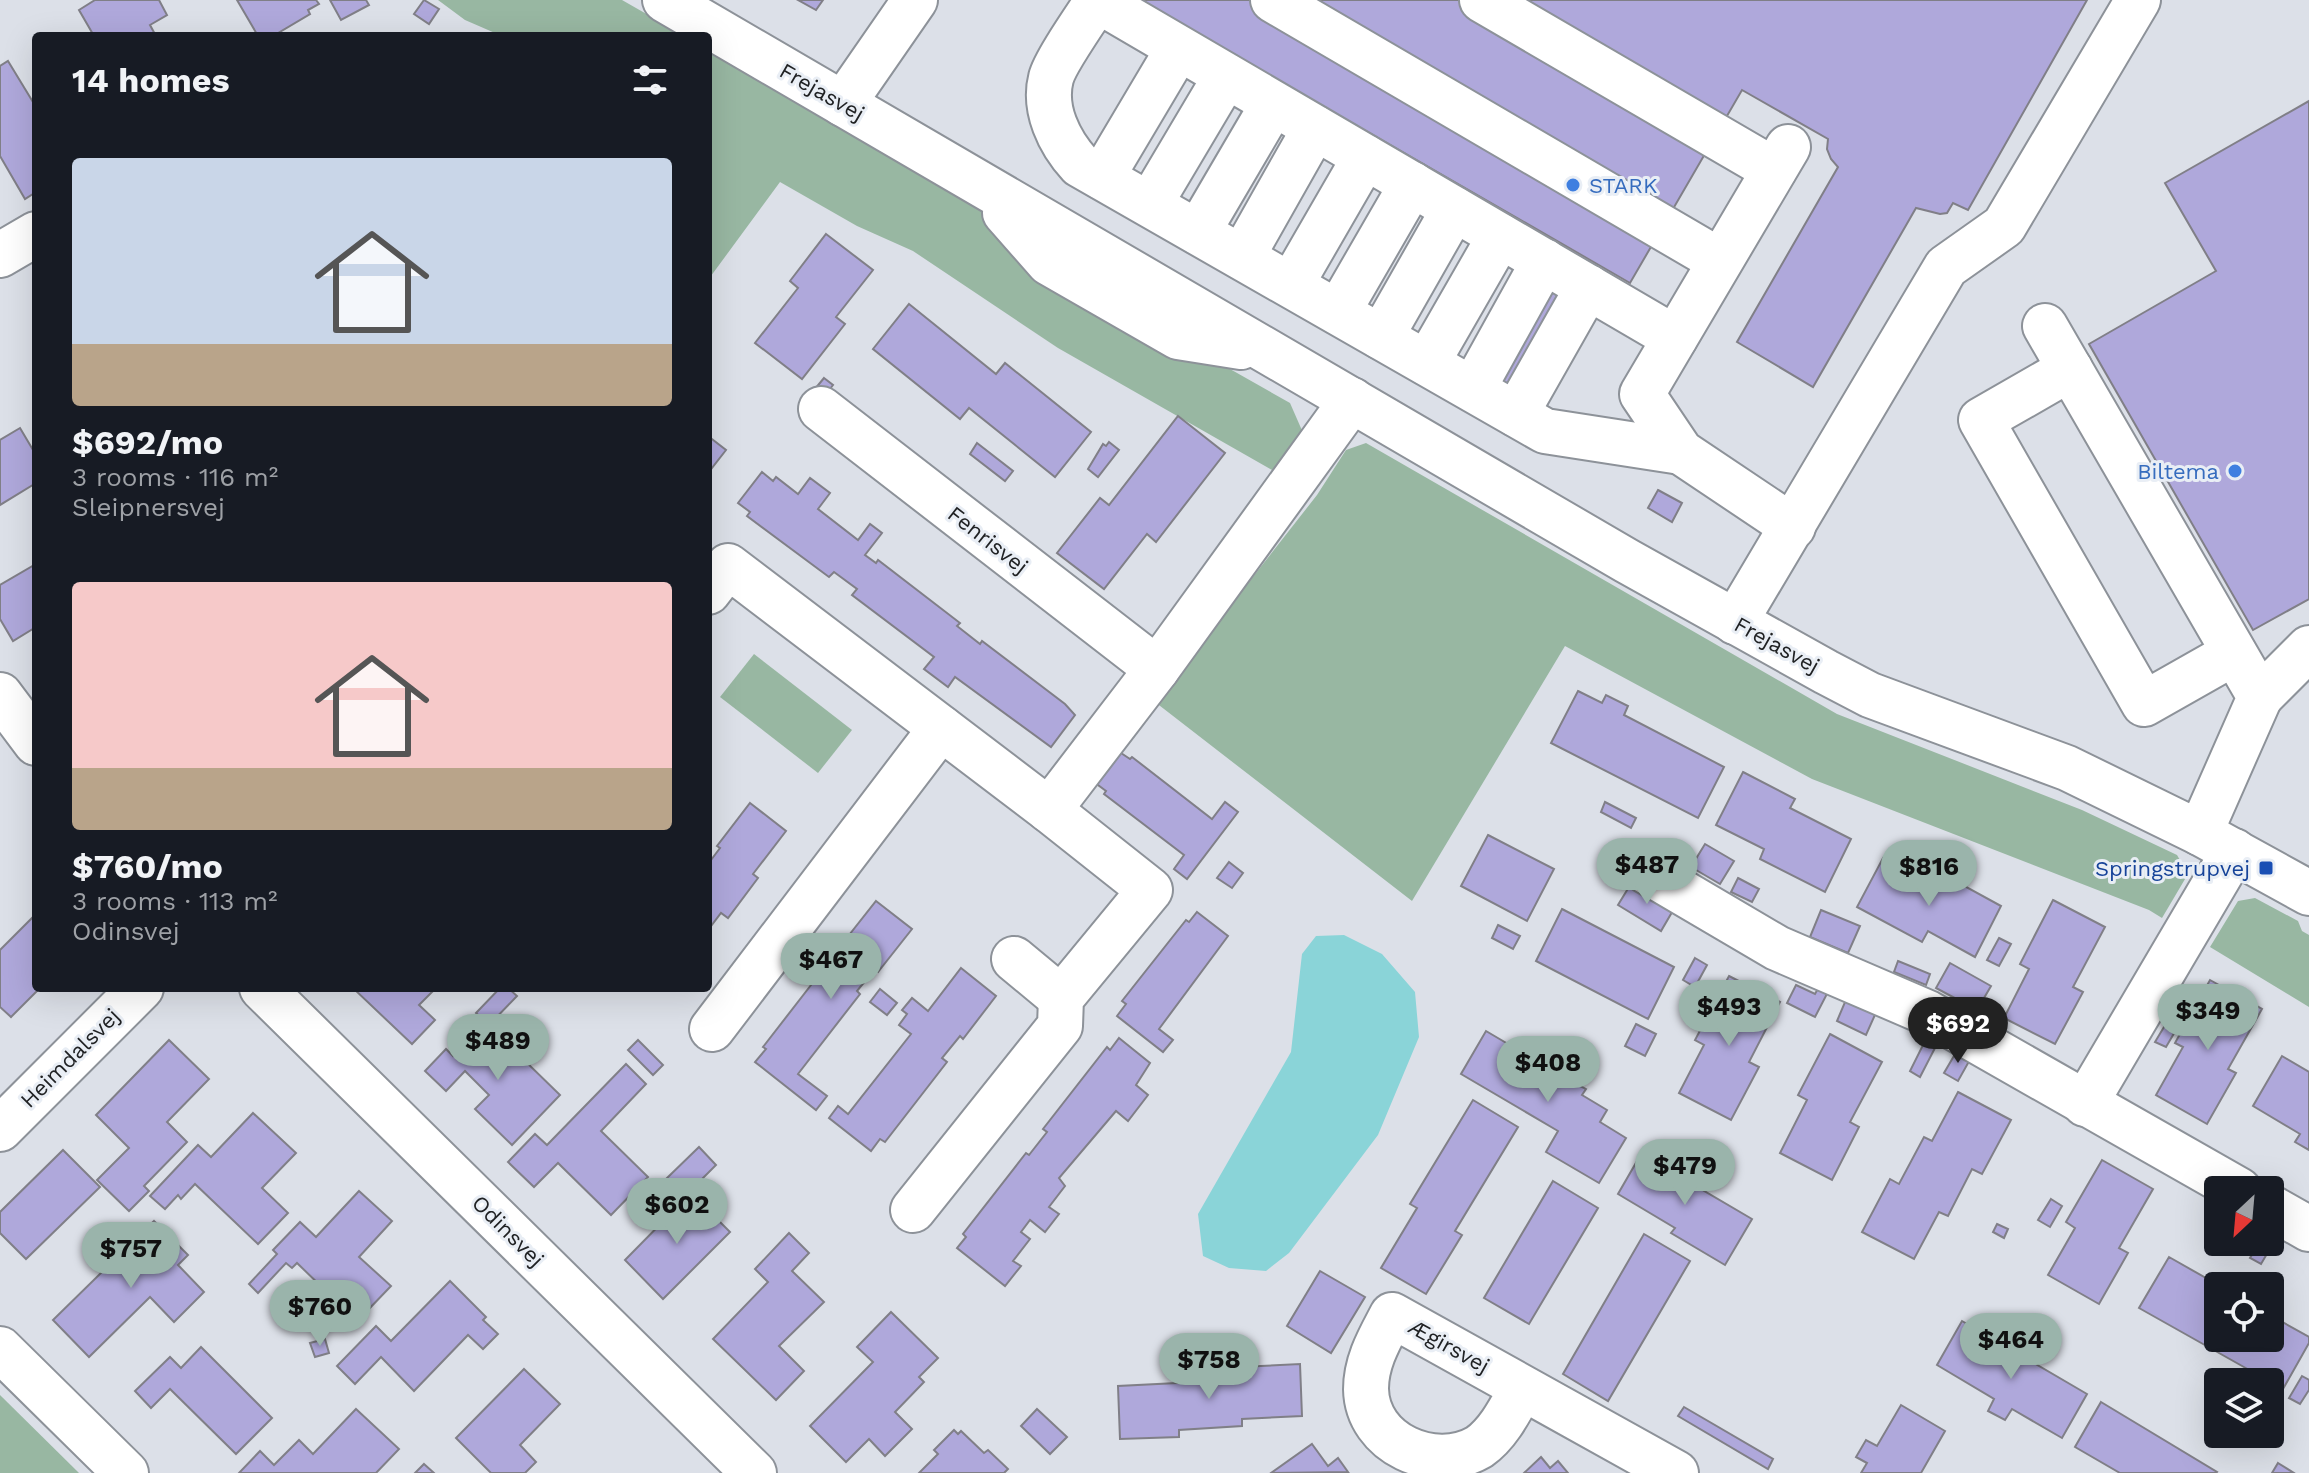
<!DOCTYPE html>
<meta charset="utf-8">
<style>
:root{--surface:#171b24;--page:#242831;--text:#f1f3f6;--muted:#9ea1a6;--accent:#9ab4ab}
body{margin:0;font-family:"Work Sans",sans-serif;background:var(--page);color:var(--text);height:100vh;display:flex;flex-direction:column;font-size:30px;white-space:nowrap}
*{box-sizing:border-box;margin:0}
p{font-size:26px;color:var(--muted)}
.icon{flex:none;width:44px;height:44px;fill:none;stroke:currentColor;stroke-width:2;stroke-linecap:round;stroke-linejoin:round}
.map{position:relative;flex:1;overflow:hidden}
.sheet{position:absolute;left:32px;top:32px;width:680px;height:960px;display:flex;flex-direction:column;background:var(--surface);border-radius:8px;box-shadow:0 8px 32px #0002}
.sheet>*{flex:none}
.needle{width:52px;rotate:206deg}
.fabs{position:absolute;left:2204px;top:1176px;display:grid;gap:16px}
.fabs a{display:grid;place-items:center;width:80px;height:80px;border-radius:8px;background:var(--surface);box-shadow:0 8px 32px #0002;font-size:40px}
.price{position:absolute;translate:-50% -68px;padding:0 18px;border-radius:28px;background:var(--accent);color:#111;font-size:26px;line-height:52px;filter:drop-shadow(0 2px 4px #0008)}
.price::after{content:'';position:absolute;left:50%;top:48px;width:24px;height:18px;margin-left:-12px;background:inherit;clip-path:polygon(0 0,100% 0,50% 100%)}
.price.current{background:#222;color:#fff}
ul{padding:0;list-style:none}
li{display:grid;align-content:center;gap:16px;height:424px;padding:0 40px}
li span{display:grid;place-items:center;height:248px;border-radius:8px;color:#555}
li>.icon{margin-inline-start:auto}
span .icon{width:144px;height:144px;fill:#fffc;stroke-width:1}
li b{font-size:34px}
h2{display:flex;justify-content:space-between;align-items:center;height:96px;padding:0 40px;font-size:34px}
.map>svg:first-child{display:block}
</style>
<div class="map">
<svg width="2309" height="1473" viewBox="0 0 2309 1473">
<rect width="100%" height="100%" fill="#dce0e8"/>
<g fill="#98b7a2">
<path d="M438,0H622L685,36H497L495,33L465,20Z"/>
<path d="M708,49L992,212L1127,323L1230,369L1290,403L1304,435L1279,474L1058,348L913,251L857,226L780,182L708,280Z"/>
<path d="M1366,443L1837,714L2082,810L2177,855L2188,874L2162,918L2149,910L1812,779L1565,646L1412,901L1155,702L1317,495L1346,450Z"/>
<path d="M754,654L852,730L818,773L720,697Z"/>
<path d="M2255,898L2298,921L2302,931L2309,935V1007L2210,947L2238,901Z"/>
<path d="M0,1395L79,1473H0Z"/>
</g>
<path fill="#8ad4d8" d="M1344,935L1382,954L1415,992L1419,1037L1378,1135L1289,1253L1266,1271L1229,1268L1203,1256L1198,1214L1291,1052L1302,954L1316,936Z"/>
<g fill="#afa8db" stroke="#807f87" stroke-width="2">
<path d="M95,0H159L167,15L150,25L156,36H94L79,10Z"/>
<path d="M237,0H316L319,4L308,10L310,14L273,36H258Z"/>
<path d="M330,0H366L369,5L341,20Z"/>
<path d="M424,0L439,9L429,24L414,14Z"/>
<path d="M798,0H823L816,10Z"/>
<path d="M1138,0H2087L1968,210L1953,203L1947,213L1940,214L1916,208L1813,387L1737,342L1838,167L1831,159L1827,149L1828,139L1742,90L1630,283Z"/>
<path d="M8,61L36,107V192L25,199L0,156V66Z"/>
<path d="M2309,101V599L2253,630L2089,344L2216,271L2165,183Z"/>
<path d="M826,234L873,270L836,317L845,324L802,379L755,343L798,288L790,281Z"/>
<path d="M1552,281L1570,292L1516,390L1497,379Z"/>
<path d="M909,304L996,374L1005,363L1091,432L1055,477L969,408L960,419L873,349Z"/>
<path d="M824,378L833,385L819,403L810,395Z"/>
<path d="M1178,416L1225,453L1156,542L1147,534L1104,589L1057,553L1100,498L1109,505Z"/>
<path d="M20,428L36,455V483L0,505V440Z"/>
<path d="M708,436L726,450L708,473Z"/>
<path d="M1109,442L1119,450L1098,477L1088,469L1103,444L1106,446Z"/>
<path d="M977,443L1013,471L1005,481L970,454Z"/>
<path d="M762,472L773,481L776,477L798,494L810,478L830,493L818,509L858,540L870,524L882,533L865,555L876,563L878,560L960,623L957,626L980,644L982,641L1065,704L1075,715L1051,747L955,677L948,687L924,669L934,657L852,595L857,589L834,572L829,577L747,516L750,512L738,503Z"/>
<path d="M1658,490L1682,503L1672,522L1648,508Z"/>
<path d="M36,564V627L13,641L0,619V585Z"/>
<path d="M1578,691L1602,703L1606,695L1628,706L1624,715L1724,767L1698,818L1551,743Z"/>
<path d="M1118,751L1130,759L1132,757L1212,819L1225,802L1238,812L1187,879L1174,869L1184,855L1104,794L1106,791L1094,782Z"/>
<path d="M1743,772L1795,799L1790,808L1851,839L1825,892L1760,859L1764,849L1716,825Z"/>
<path d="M1605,802L1636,818L1631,828L1601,812Z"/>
<path d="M750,803L786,831L753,874L758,878L728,918L721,913L708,930V864L720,848L717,846Z"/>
<path d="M1488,835L1554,869L1527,921L1461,886Z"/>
<path d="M1705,844L1734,861L1720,884L1691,867Z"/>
<path d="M1883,858L1943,890L1950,878L2001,906L1975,957L1928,931L1922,942L1857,907Z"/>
<path d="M1229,862L1243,873L1232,888L1217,878Z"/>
<path d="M1738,878L1759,889L1752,902L1731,892Z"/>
<path d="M1632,882L1675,907L1661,931L1618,905Z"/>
<path d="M2053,900L2105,927L2073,987L2083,992L2055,1044L2004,1018L2029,969L2020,964Z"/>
<path d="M876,901L912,929L878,972L874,970L857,991L860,994L798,1074L827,1096L816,1110L755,1062L766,1049L763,1047L825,967L828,969L846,947L842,944Z"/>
<path d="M1562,909L1674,967L1648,1019L1536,961Z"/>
<path d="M1821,910L1860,926L1848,953L1810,937Z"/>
<path d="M1197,912L1228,936L1159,1029L1173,1040L1163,1052L1117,1016L1126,1004L1122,1001L1186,920L1189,922Z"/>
<path d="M36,914V988H40L11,1017L0,1007V950Z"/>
<path d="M1498,925L1520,936L1513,949L1492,938Z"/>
<path d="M1999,938L2011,944L1999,966L1987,960Z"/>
<path d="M1695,958L1707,965L1695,987L1683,980Z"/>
<path d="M1898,961L1930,974L1926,985L1894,972Z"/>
<path d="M1950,963L1991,986L1977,1010L1936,988Z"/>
<path d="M961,968L996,996L963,1039L960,1036L942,1058L947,1062L885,1142L880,1139L871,1151L829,1118L838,1106L848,1114L911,1034L899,1025L907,1014L902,1010L912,998L928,1011Z"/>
<path d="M1729,976L1780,1002L1749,1062L1759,1067L1731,1120L1679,1093L1704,1045L1695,1040Z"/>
<path d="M2210,980L2262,1009L2228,1069L2236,1073L2207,1124L2156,1095L2183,1047L2175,1043Z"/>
<path d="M1796,985L1815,994L1820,985L1829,990L1815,1017L1787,1003Z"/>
<path d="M358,988H436L419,1005L435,1020L412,1044L355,990Z"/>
<path d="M500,988H508L517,996L489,1025L476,1013Z"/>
<path d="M880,989L897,1003L887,1015L870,1002Z"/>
<path d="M1848,995L1878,1008L1866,1035L1837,1021Z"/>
<path d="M2173,1012L2183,1018L2166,1047L2155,1042Z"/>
<path d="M486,1023L560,1095L512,1145L475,1109L489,1095L465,1071L446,1091L425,1071L446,1049L453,1056Z"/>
<path d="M1636,1024L1656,1034L1645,1056L1625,1046Z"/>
<path d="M1486,1031L1542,1064L1548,1053L1565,1063L1558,1074L1586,1089L1582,1095L1607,1110L1600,1122L1626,1138L1599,1183L1546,1152L1558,1131L1461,1074Z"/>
<path d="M1830,1034L1882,1062L1850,1122L1859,1127L1832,1180L1780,1153L1807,1100L1798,1095Z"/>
<path d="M1119,1038L1150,1063L1136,1085L1148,1095L1128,1121L1116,1111L1059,1178L1065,1186L1049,1207L1059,1214L1045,1232L1030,1220L1021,1232L1030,1239L1013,1261L1021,1266L1005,1286L957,1248L966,1237L963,1234L1026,1153L1029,1155L1047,1132L1043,1129L1107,1047L1110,1050Z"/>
<path d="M169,1040L209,1079L167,1122L187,1142L144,1186L149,1191L129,1211L97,1180L129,1148L96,1115Z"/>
<path d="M638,1040L663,1065L653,1075L628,1050Z"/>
<path d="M1925,1041L1936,1046L1920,1077L1910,1071Z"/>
<path d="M1958,1049L1972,1056L1958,1081L1944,1073Z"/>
<path d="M2282,1056L2309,1072V1150L2295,1142L2300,1134L2253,1106Z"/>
<path d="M626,1064L646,1084L601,1131L648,1177L611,1215L558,1163L534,1187L508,1162L535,1134L547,1145Z"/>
<path d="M1958,1092L2011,1120L1982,1174L1972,1169L1948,1216L1939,1212L1914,1259L1862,1232L1890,1179L1899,1184L1924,1137L1932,1141Z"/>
<path d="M1473,1100L1518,1127L1455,1231L1462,1235L1426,1294L1381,1268L1417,1208L1410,1204Z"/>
<path d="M253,1113L296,1153L262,1188L288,1213L258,1244L195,1184L181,1199L178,1195L165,1209L150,1196L198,1145L211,1157Z"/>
<path d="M699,1147L716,1165L685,1196L667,1178Z"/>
<path d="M1644,1149L1703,1185L1701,1189L1752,1219L1725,1265L1671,1233L1675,1228L1618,1194Z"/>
<path d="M63,1150L100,1187L26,1259L0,1233V1212Z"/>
<path d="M2102,1160L2153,1189L2119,1248L2128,1253L2099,1304L2048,1275L2075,1228L2066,1222Z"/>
<path d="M1553,1181L1598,1208L1529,1324L1484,1298Z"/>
<path d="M359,1191L392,1221L359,1257L391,1286L366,1312L334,1283L326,1291L297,1263L292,1268L286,1263L258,1293L249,1284L277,1254L273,1250L300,1222L316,1237Z"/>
<path d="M691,1193L730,1232L663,1299L625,1260Z"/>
<path d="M2051,1199L2062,1206L2050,1227L2038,1220Z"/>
<path d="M154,1221L188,1255L178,1265L204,1292L174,1322L150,1297L89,1357L53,1320Z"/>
<path d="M1997,1224L2008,1229L2004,1238L1993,1232Z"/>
<path d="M2270,1230L2278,1235L2261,1264L2250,1258L2260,1242H2270Z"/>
<path d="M789,1233L809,1253L792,1271L824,1302L779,1346L804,1371L776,1400L713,1339L768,1282L755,1269Z"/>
<path d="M1644,1234L1690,1261L1608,1401L1563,1374Z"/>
<path d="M2169,1257L2220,1286H2218V1338H2270V1315L2309,1337V1343L2283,1389L2139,1308Z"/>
<path d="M1320,1271L1365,1297L1331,1353L1287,1326Z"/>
<path d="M450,1281L486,1317L483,1320L498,1334L483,1349L468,1335L414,1391L381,1357L355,1384L337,1366L376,1326L391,1341Z"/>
<path d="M891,1312L938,1358L919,1377L924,1382L895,1412L912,1429L885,1456L869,1439L846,1462L810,1426L873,1362L857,1347Z"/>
<path d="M1962,1321L2087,1394L2062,1438L2012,1409L2005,1420L1988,1411L1994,1399L1937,1365Z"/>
<path d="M325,1339L329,1353L315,1357L310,1343Z"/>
<path d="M201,1347L272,1418L236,1454L170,1389L151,1408L135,1391L170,1357L181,1368Z"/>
<path d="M1300,1364L1302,1416L1242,1419V1426L1179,1430V1437L1120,1439L1118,1386L1177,1383V1376L1240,1374L1239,1367Z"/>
<path d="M524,1369L560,1404L520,1445L536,1462L525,1473H491L456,1438Z"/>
<path d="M2302,1376L2309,1380V1390L2300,1404L2289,1398Z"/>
<path d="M2101,1402L2217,1472L2216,1473H2120L2075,1447Z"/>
<path d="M1901,1405L1945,1431L1921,1473H1861L1867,1463L1856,1457L1866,1440L1877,1446Z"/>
<path d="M1684,1407L1773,1459L1768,1469L1678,1416Z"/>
<path d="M356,1409L399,1449L376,1473H239L260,1451L274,1465L299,1440L313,1454Z"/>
<path d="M1037,1409L1067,1437L1050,1454L1021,1426Z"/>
<path d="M954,1430L958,1434L961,1431L984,1453L988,1450L1008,1469L1004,1473H919L938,1454L934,1450Z"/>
<path d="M1312,1444L1328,1466L1338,1458L1348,1472L1271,1473Z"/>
<path d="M1541,1457L1550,1468L1558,1461L1568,1473H1524Z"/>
<path d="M2278,1463L2294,1473H2272Z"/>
<path d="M424,1464L434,1473H415Z"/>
</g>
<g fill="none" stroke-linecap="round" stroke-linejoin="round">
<g stroke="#8d9299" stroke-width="48">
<g id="minor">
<path d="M665,0L1627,561L1826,672L1870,695L2067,768L2200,833L2309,893"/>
<path d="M1097,0L1675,338"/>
<path d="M1273,0L1720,261"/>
<path d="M1482,0L1774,170"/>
<path d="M1097,1C1086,18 1055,62 1051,78C1043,109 1059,142 1080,165L1545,431L1681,452"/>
<path d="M843,104L915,0"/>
<path d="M1788,147L1642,394L1681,452L1793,527"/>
<path d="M1102,177L1178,49"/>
<path d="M1150,204L1226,76"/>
<path d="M1005,213L1049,263L1178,337L1241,347"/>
<path d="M1198,232L1273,104"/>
<path d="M0,255L36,234"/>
<path d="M1242,257L1315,128"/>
<path d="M1291,285L1365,157"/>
<path d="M1338,312L1412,184"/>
<path d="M2045,326L2260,697L2200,833"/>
<path d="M1381,337L1454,209"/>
<path d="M1427,363L1500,236"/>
<path d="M2070,369L1981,420L2144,704L2234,653"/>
<path d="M1473,389L1544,261"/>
<path d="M821,409L1157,669"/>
<path d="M1516,414L1588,287"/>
<path d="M708,592L728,566L1049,810L1150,890L1061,998L1060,1026L913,1210"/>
<path d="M1735,622L1946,267L2004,226L2138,0"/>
<path d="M0,695L36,743"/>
<path d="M2260,697L2309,648"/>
<path d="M1049,810L1157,669L1352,400"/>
<path d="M1646,871L1777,948L1928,1013L2239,1190"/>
<path d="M1014,959L1061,998"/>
<path d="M262,988L754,1473"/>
<path d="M712,1029L941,728"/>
<path d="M2085,1104L2234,851"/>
<path d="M0,1129L141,988"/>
<path d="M2270,1207L2309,1229"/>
<path d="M0,1349L126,1473"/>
<path d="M1522,1388C1511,1408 1499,1433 1479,1447C1434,1473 1367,1444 1366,1389C1366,1361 1380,1338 1392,1315L1676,1473"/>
</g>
</g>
<use href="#minor" stroke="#fff" stroke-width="44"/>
</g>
<g fill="#3f7fe0" stroke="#e9eef5" stroke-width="3">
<circle cx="1573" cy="185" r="8"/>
<circle cx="2235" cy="471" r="8"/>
</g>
<rect fill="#1a4fb4" stroke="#e9eef5" stroke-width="3" x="2258" y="860" width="16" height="16" rx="4"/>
<g text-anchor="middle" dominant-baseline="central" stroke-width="6" stroke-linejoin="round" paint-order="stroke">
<g font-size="22" fill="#202224" stroke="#e9eef5">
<text transform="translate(822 92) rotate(30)">Frejasvej</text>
<text transform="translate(988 540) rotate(38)">Fenrisvej</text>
<text transform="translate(1777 645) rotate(29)">Frejasvej</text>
<text transform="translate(70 1058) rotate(-45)">Heimdalsvej</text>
<text transform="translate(508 1231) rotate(45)">Odinsvej</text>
<text transform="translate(1449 1346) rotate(29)">Ægirsvej</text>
</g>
<g font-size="22" fill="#366cbe" stroke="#e9eef5" text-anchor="start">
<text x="1589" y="185">STARK</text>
<text x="2219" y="471" text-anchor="end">Biltema</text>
</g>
<g font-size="22" fill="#164399" stroke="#e9eef5" text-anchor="end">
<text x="2250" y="868">Springstrupvej</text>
</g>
</g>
</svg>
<div class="fabs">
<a><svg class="needle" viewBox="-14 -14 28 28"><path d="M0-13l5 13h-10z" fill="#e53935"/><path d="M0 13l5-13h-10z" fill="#9ea1a6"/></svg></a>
<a><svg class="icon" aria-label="locate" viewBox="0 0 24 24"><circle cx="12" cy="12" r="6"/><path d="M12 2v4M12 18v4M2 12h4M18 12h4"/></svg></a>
<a><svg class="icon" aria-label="layers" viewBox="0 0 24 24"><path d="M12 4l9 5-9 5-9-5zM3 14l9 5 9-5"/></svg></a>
</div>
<b class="price" style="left:1647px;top:906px">$487</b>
<b class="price" style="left:1929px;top:908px">$816</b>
<b class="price" style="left:831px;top:1001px">$467</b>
<b class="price" style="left:1729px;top:1048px">$493</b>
<b class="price" style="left:2208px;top:1052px">$349</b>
<b class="price current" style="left:1958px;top:1065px">$692</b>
<b class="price" style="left:498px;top:1082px">$489</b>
<b class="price" style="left:1548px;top:1104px">$408</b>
<b class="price" style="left:1685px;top:1207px">$479</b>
<b class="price" style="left:677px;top:1246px">$602</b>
<b class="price" style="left:131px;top:1290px">$757</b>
<b class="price" style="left:320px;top:1348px">$760</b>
<b class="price" style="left:2011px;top:1381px">$464</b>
<b class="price" style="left:1209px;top:1401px">$758</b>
<section class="sheet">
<h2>14 homes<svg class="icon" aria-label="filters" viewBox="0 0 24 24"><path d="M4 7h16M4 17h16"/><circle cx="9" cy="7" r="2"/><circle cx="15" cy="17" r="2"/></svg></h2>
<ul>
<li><span style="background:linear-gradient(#c9d6e8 75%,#b9a48a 0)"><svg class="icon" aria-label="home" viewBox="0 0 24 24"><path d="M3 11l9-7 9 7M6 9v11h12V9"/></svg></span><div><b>$692/mo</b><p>3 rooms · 116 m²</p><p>Sleipnersvej</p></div></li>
<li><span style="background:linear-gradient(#f6c9c9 75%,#b9a48a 0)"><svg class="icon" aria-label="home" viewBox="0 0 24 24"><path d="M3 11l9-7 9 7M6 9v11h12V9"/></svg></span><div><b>$760/mo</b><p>3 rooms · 113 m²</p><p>Odinsvej</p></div></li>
</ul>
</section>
</div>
